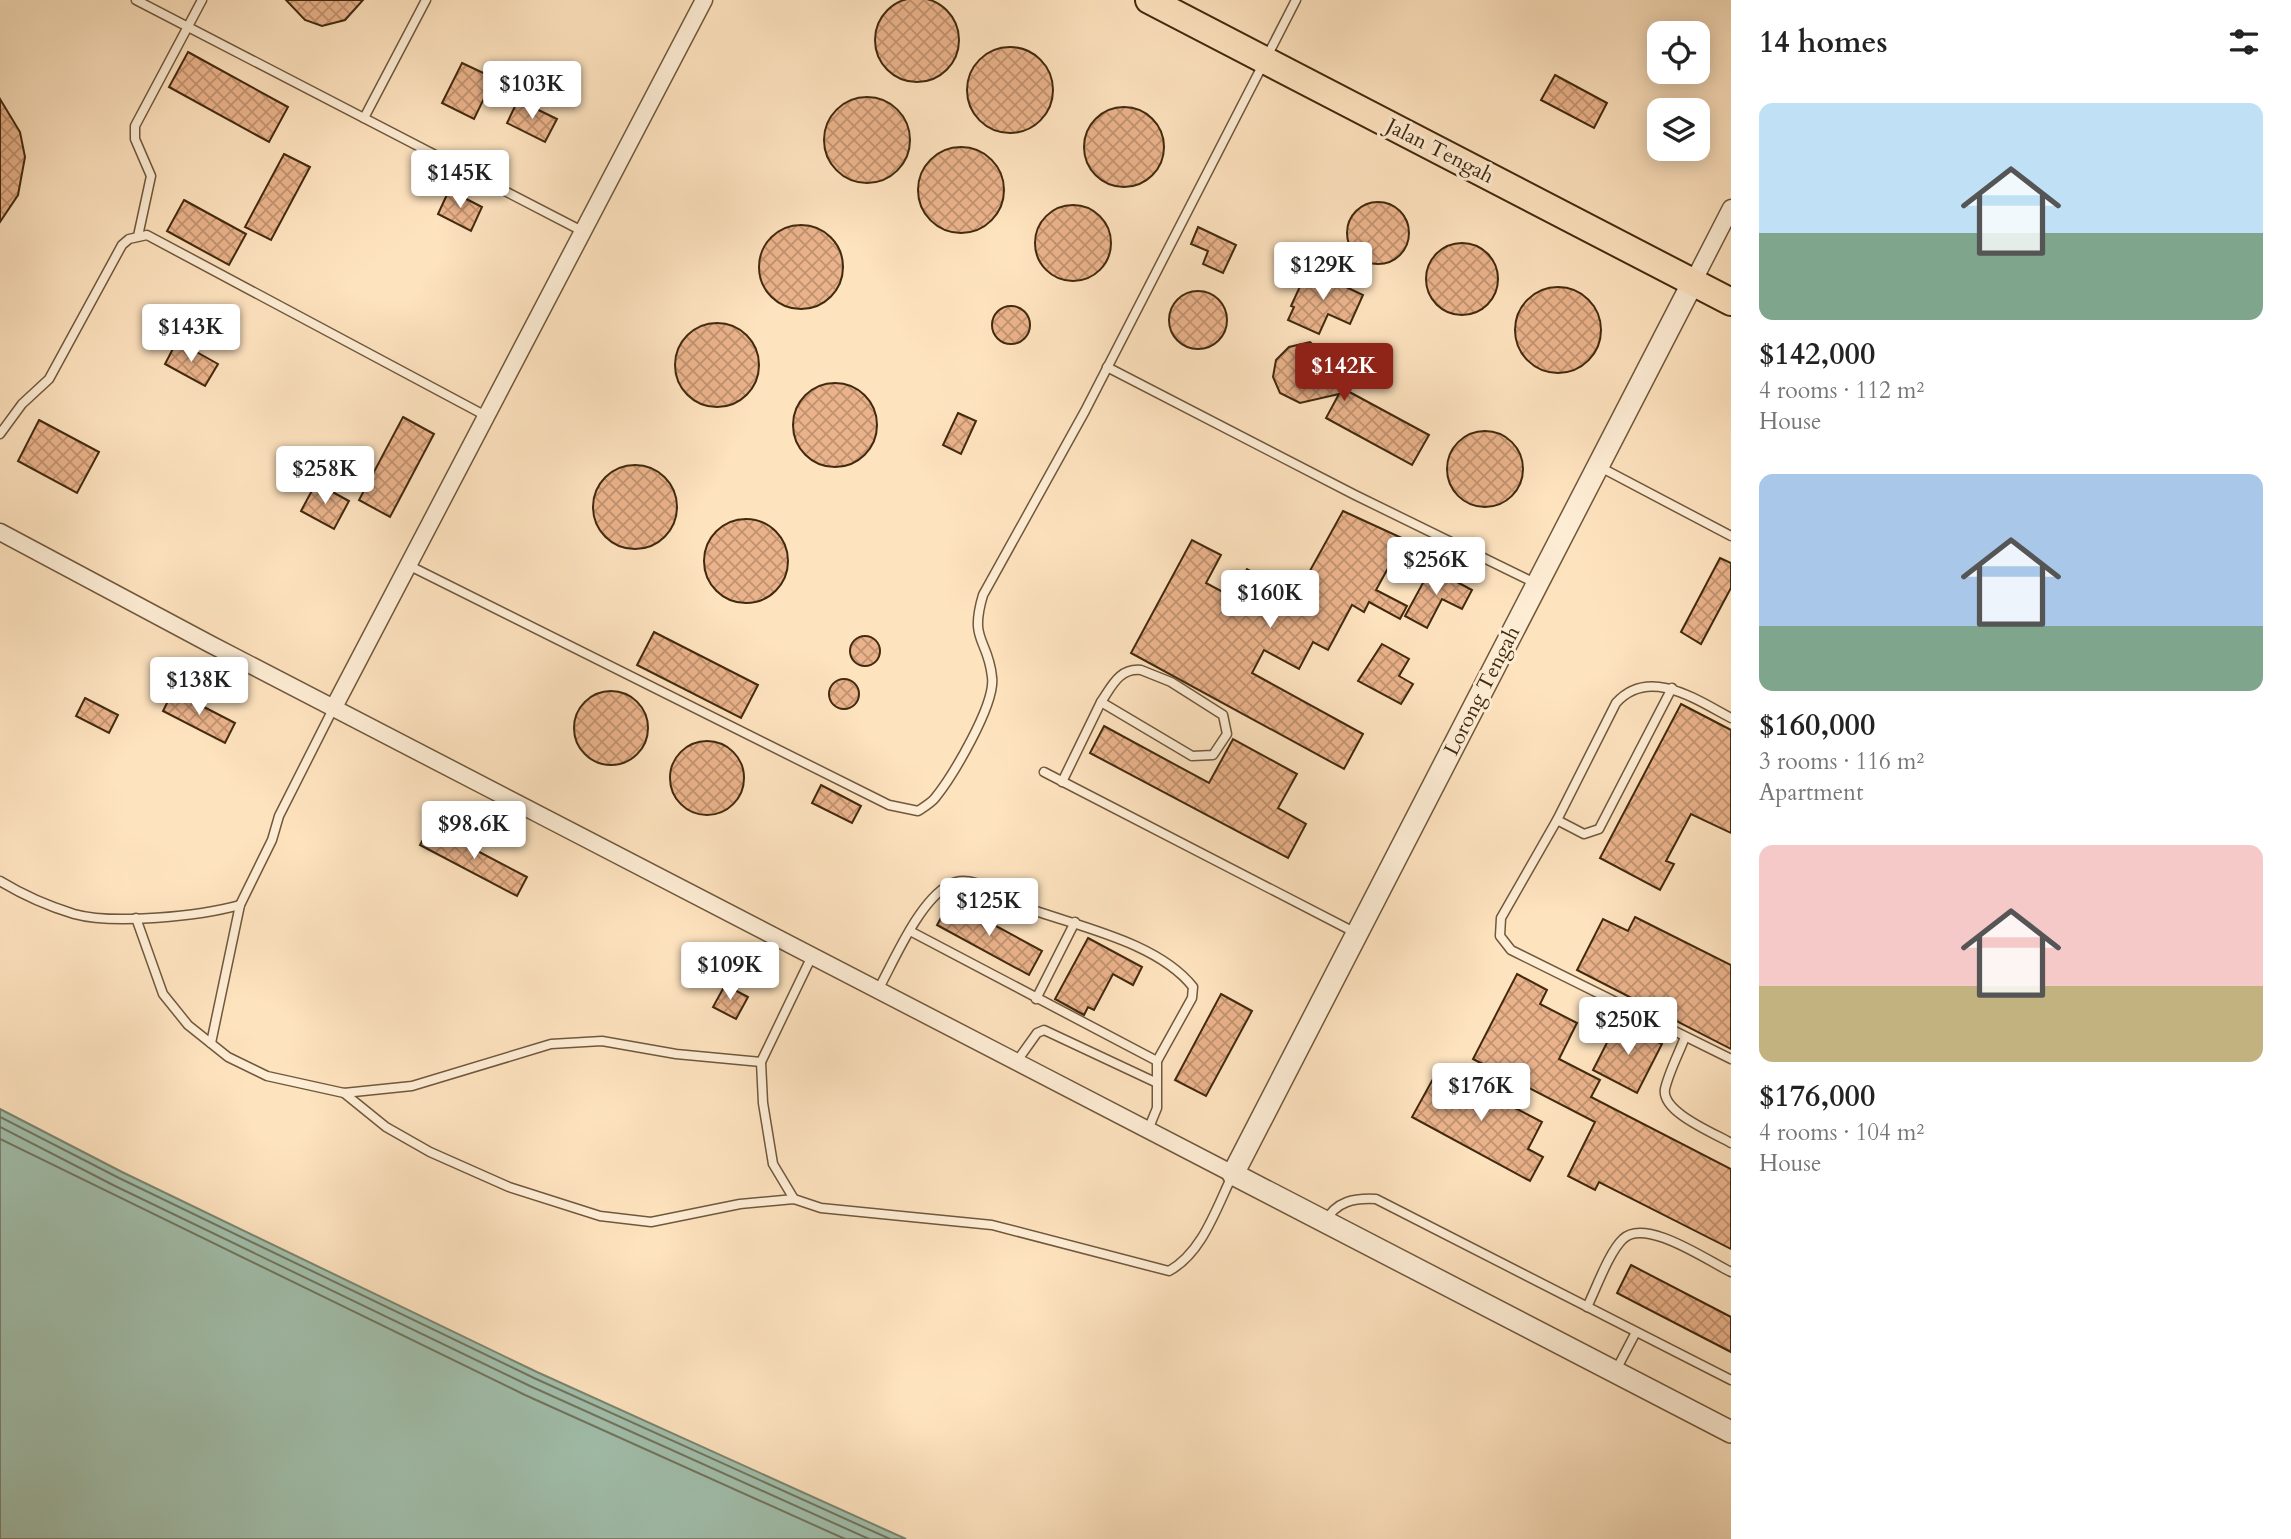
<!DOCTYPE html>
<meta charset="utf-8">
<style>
:root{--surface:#fff;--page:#f6f6f6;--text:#222;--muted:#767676;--accent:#8f2418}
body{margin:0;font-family:Cardo,serif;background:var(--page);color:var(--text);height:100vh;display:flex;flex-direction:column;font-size:26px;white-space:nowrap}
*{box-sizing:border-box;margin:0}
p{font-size:23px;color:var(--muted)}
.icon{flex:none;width:38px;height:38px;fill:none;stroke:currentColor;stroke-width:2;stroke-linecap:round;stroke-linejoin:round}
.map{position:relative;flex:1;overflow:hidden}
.side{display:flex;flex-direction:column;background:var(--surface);width:560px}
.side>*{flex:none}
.buttons{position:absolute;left:1647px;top:21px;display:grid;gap:14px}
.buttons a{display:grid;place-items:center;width:63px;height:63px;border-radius:14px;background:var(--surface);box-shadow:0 4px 18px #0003;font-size:35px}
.price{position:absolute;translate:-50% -60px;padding:0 16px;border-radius:7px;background:#fff;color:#222;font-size:23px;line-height:46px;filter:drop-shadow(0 2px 4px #0008)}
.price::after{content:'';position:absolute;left:50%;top:42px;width:21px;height:16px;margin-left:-10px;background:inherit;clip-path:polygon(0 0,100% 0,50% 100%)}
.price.on{background:var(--accent);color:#fff}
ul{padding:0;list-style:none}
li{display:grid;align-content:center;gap:14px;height:371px;padding:0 28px}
li span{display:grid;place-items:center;height:217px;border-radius:14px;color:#555}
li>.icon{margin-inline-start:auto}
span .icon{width:126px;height:126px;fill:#fffc;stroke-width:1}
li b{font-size:30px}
h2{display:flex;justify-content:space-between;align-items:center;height:84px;padding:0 28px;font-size:30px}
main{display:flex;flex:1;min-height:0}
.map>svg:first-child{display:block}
</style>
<main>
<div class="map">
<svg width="1731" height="1539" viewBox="0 0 1731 1539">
<defs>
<pattern id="building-cross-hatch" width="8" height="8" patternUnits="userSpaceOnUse" patternTransform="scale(1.75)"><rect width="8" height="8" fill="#ebb38b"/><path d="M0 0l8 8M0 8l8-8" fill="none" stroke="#c09270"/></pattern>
</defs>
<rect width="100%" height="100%" fill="#fee3bf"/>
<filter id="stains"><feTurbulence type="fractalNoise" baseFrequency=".00286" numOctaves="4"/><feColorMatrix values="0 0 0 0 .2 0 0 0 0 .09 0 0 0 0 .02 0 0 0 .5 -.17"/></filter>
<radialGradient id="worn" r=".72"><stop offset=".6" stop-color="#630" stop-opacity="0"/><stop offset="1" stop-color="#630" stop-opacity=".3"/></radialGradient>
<path fill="#a1bfac" stroke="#7b836d" stroke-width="2" d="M0,1109L122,1172L537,1372L906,1539H0Z"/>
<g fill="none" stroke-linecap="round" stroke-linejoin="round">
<g stroke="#71745e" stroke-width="2">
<path d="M0,1117L119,1178L534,1378L890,1539"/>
<path d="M0,1127L115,1186L530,1386L869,1539"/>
<path d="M0,1139L525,1395L845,1539"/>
</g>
</g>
<g fill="url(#building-cross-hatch)" stroke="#412a0f" stroke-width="2">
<circle cx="917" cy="40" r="42"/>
<path d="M286,0H363L345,20L322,26L305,20Z"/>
<circle cx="1010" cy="90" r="43"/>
<path d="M188,52L288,107L269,142L169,87Z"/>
<path d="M462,63L494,78L474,119L442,103Z"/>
<path d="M1555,75L1607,103L1594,128L1541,100Z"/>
<circle cx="867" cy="140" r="43"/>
<path d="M0,99L20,132L25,157L18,195L0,222Z"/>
<path d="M518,100L557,119L545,142L507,123Z"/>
<circle cx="1124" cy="147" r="40"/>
<circle cx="961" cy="190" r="43"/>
<path d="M284,154L310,167L271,240L245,227Z"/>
<path d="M449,190L482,207L471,231L438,214Z"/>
<path d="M184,200L246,234L229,265L167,231Z"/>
<circle cx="1378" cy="233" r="31"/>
<circle cx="1073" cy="243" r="38"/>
<circle cx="801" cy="267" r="42"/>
<path d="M1198,227L1236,245L1223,273L1203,264L1208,251L1191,244Z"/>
<circle cx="1462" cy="279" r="36"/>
<path d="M1308,269L1363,295L1350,324L1328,314L1319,334L1288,320L1294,307L1291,306Z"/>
<circle cx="1558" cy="330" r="43"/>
<circle cx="1198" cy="320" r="29"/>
<circle cx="1011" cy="325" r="19"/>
<circle cx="717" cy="365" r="42"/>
<path d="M177,341L218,364L205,386L165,364Z"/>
<path d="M1310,342L1328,359L1331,382L1429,435L1412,465L1326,418L1339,394L1300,403L1280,393L1273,377L1276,360L1289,347Z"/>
<circle cx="835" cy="425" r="42"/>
<path d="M958,413L976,421L961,454L943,445Z"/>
<path d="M403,417L434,434L390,517L359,500Z"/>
<path d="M39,420L99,452L77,493L18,461Z"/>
<circle cx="1485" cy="469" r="38"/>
<circle cx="635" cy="507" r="42"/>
<path d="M316,483L349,501L334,529L301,511Z"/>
<path d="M1343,511L1404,539L1376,590L1407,606L1400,619L1369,602L1364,612L1352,605L1328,650L1313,642L1299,669L1264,650L1252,673L1363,734L1344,769L1131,653L1192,540L1221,555L1206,583L1232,597L1247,569L1296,596Z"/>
<circle cx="746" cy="561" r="42"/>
<path d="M1720,558L1731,563V588L1701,644L1681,632Z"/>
<path d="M1431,568L1472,590L1462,609L1442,599L1427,628L1405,616Z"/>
<path d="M654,632L758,685L741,718L637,665Z"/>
<circle cx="865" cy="651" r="15"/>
<path d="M1382,644L1409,659L1399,676L1413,684L1401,704L1358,681Z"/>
<circle cx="844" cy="694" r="15"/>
<path d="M173,691L235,723L225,743L163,711Z"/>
<circle cx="611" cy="728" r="37"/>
<path d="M85,698L118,715L109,733L76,716Z"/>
<path d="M1681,704L1731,730V833L1691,814L1666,861L1674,864L1660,890L1600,858Z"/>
<path d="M1104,726L1209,783L1233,739L1297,774L1278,808L1306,824L1288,858L1090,753Z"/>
<circle cx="707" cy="778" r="37"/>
<path d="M821,785L861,806L852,823L812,803Z"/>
<path d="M430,826L527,877L517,896L420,845Z"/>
<path d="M950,901L1042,951L1029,975L937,925Z"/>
<path d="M1635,917L1731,965V1049L1577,970L1603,919L1628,931Z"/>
<path d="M1088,938L1142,967L1133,985L1113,974L1094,1010L1088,1007L1084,1015L1055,999Z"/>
<path d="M1517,974L1547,990L1540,1004L1577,1023L1559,1059L1600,1080L1591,1097L1731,1169V1249L1599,1182L1595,1190L1568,1176L1595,1122L1473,1059Z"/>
<path d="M725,985L748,997L736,1019L713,1007Z"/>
<path d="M1221,994L1252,1011L1206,1096L1175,1080Z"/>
<path d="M1618,1021L1662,1044L1637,1093L1593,1070Z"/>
<path d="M1439,1068L1542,1122L1528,1149L1543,1157L1530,1181L1412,1117Z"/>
<path d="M1631,1265L1731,1317V1352L1617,1293Z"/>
</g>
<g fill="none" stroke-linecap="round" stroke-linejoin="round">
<g stroke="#70583b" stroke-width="11">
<g id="service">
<path d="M136,0L584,232"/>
<path d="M364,118L426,0"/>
<path d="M138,236L151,176L135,139V126L202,0"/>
<path d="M1107,367L1355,495L1537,584"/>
<path d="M0,434L22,404L49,379L122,245L129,239L147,235L486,416"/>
<path d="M1600,467L1731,536"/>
<path d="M408,565L889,805L918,811C924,807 931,803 935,798C952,777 996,704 992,677C988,638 969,642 983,595L1085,411L1296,0"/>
<path d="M1141,670L1171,682L1223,715L1227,734L1213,755L1192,756L1101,702C1112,686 1119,668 1141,670Z"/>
<path d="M1672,688L1599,829L1584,834L1557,820L1501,918L1500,936L1511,950L1731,1059"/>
<path d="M1044,772L1356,933"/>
<path d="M1062,782L1101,702"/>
<path d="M1557,820L1616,703C1649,666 1697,700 1731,718"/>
<path d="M0,881C23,895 48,906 74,914C114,925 200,916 240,905"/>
<path d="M136,918L163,994L188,1025L228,1057L267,1076L344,1093L412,1086L551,1044L602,1041L676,1054L761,1062"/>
<path d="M910,931L1157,1061"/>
<path d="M878,990C894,961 919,901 949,885C972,871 1001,898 1022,906C1074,926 1157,941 1193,987L1192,998L1157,1061V1108L1148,1130"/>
<path d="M1036,999L1075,922"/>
<path d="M1685,1037C1679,1053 1669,1072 1665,1089C1661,1112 1714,1133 1731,1143"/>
<path d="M211,1043L240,905L272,840L279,816L334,707"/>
<path d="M1017,1061L1037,1033L1044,1030L1155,1082"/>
<path d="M344,1093L386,1127L430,1152L509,1187L600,1216L651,1222L740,1204L794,1199L821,1208L992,1225L1169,1271C1202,1253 1216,1209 1232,1176"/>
<path d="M794,1199L773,1164L763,1103L761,1062L812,956"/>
<path d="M1325,1222C1336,1201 1354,1198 1376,1199L1731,1380"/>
<path d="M1587,1307C1596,1289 1609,1252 1623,1239C1645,1217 1708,1261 1731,1272"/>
<path d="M1615,1372L1636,1332"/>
</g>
</g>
<g stroke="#70583b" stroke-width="19">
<g id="minor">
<path d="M1693,282L1731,208"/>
<path d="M0,532L210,644L1233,1174"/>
<path d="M334,707L704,0"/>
</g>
</g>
<g stroke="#70583b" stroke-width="24">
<path id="tertiary" d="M1693,282L1233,1174L1731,1432"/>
</g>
<g stroke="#412a0f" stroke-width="30">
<path id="primary" d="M1149,0L1731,302"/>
</g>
<use href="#service" stroke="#feedd5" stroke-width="8"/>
<use href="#minor" stroke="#feedd5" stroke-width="16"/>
<use href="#tertiary" stroke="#feedd5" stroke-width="21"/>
<use href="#primary" stroke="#fee3bf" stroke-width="26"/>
</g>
<g text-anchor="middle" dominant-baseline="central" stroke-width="6" stroke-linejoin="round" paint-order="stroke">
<g font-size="21" fill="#412a0f" stroke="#feedd5">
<text transform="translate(1440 151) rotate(27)">Jalan Tengah</text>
<text transform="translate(1482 691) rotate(-63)">Lorong Tengah</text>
</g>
</g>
<rect width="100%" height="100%" filter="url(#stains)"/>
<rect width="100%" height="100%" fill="url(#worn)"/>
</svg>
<div class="buttons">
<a><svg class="icon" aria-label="locate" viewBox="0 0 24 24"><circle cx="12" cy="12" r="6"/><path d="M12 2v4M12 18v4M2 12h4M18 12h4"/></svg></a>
<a><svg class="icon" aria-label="layers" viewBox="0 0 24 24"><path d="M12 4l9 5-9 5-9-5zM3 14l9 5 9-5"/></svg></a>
</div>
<b class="price" style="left:532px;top:121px">$103K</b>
<b class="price" style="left:460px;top:210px">$145K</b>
<b class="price" style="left:1323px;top:302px">$129K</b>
<b class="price" style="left:191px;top:364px">$143K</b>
<b class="price on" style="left:1344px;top:403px">$142K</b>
<b class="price" style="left:325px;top:506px">$258K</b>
<b class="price" style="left:1436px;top:597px">$256K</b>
<b class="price" style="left:1270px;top:630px">$160K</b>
<b class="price" style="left:199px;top:717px">$138K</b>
<b class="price" style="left:474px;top:861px">$98.6K</b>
<b class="price" style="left:989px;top:938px">$125K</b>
<b class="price" style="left:730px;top:1002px">$109K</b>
<b class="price" style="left:1628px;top:1057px">$250K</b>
<b class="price" style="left:1481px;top:1123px">$176K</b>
</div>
<section class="side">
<h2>14 homes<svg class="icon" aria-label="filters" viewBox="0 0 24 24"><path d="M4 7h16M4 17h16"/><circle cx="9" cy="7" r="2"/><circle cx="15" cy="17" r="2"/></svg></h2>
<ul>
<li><span style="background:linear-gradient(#bfe0f5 60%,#7fa58c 0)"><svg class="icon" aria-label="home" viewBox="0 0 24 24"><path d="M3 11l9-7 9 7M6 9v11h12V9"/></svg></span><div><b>$142,000</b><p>4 rooms · 112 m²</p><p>House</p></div></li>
<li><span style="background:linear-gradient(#a9c7e8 70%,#7fa58c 0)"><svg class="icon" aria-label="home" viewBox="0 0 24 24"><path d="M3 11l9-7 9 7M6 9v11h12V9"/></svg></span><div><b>$160,000</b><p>3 rooms · 116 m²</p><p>Apartment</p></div></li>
<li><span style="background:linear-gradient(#f6c9c9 65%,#c2b280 0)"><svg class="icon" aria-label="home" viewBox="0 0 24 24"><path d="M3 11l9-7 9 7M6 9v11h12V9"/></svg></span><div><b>$176,000</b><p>4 rooms · 104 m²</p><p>House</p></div></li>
</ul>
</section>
</main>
